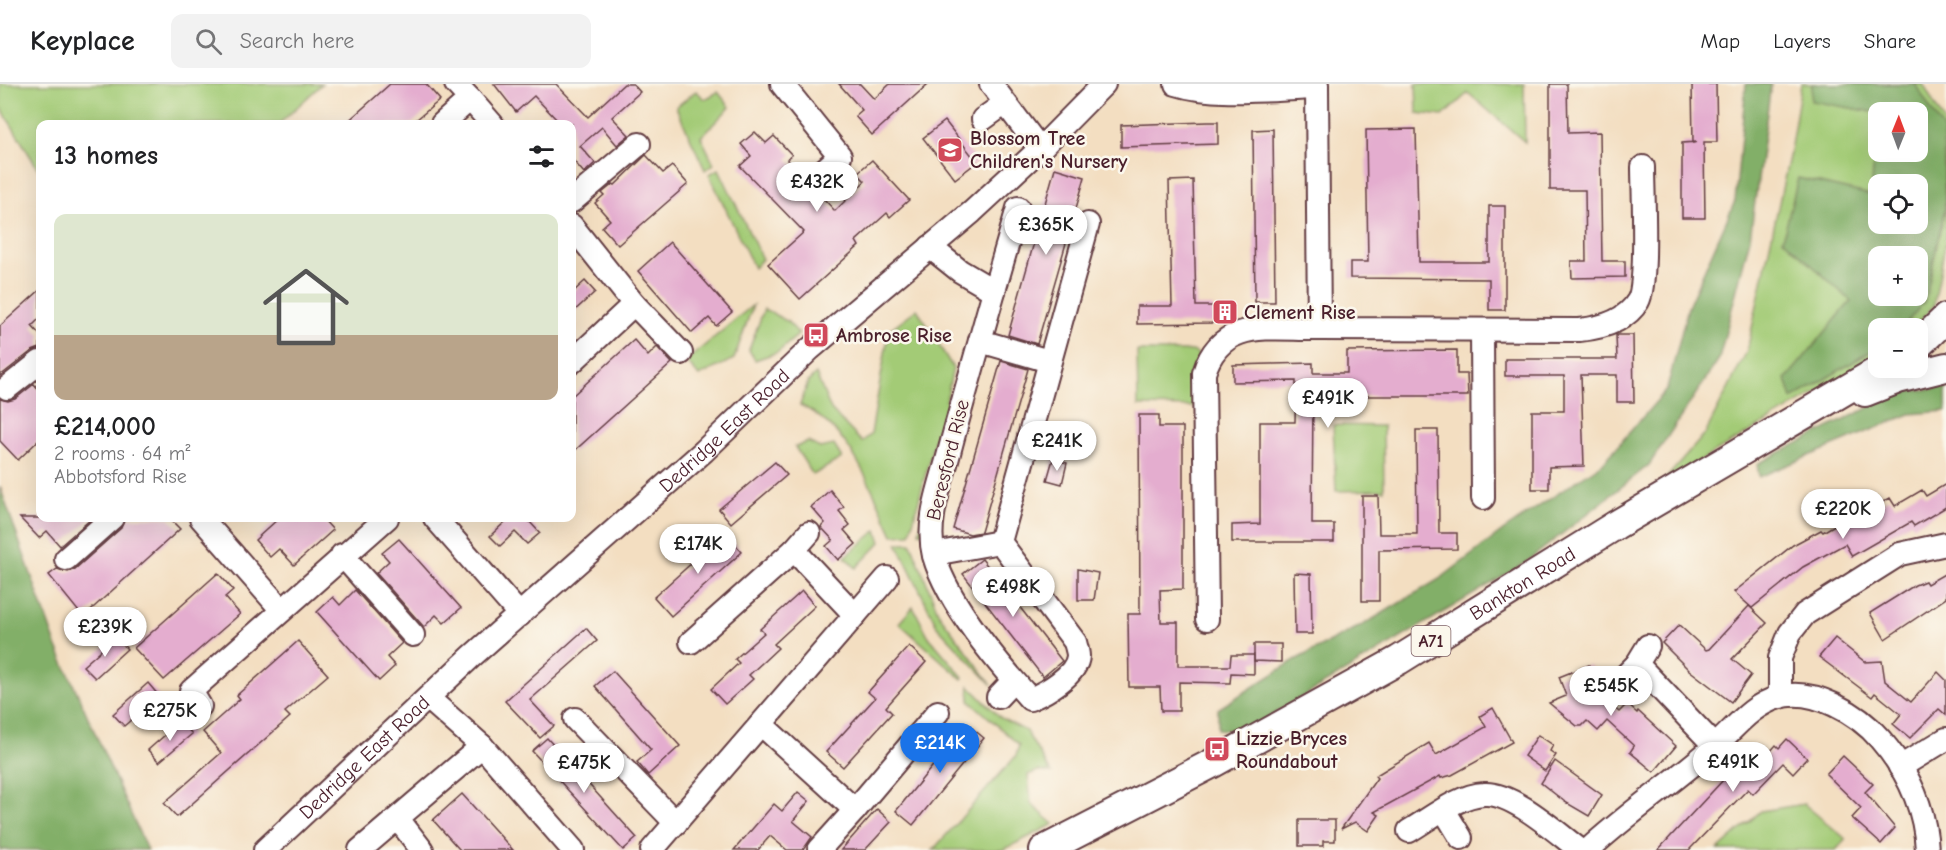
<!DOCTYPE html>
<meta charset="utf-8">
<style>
:root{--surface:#fff;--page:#f2f2f2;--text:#202124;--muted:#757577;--line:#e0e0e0;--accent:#1a73e8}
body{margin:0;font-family:"Comic Neue",sans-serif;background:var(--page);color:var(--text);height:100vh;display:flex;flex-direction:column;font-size:22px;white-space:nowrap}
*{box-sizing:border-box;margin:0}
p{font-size:20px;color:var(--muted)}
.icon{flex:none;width:33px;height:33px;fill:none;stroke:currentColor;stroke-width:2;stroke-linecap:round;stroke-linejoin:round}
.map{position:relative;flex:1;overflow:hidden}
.side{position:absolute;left:36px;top:36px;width:540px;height:402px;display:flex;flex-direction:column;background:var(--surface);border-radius:12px;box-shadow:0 6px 24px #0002}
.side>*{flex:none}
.needle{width:39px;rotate:1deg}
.fabs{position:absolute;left:1868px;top:18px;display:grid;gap:12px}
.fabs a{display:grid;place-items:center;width:60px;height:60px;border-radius:12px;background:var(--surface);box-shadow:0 6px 24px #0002;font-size:30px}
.price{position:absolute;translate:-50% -51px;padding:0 14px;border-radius:21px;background:#fff;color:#222;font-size:20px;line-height:39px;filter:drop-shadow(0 2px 3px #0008)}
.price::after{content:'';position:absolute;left:50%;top:36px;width:18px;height:14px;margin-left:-9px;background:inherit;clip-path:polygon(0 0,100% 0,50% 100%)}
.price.on{background:var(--accent);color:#fff}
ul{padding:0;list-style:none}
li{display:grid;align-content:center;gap:12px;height:318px;padding:0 18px}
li+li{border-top:2px solid var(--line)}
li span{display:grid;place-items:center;height:186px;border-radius:12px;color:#555}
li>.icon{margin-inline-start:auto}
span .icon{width:108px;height:108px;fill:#fffc;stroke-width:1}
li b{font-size:26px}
h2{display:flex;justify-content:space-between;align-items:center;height:72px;padding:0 18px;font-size:26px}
header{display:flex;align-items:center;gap:36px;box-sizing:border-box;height:84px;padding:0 30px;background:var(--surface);border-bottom:2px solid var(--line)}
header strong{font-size:28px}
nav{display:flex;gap:33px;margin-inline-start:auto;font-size:21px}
.search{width:420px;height:54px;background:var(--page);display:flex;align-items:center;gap:15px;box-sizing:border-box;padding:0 21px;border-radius:12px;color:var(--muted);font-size:22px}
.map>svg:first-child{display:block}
</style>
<header>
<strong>Keyplace</strong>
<div class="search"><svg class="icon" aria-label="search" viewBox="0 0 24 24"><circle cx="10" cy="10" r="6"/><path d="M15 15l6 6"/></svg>Search here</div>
<nav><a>Map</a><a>Layers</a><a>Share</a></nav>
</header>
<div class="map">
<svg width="1946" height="766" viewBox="0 0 1946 766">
<rect width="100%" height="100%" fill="#fbf7ec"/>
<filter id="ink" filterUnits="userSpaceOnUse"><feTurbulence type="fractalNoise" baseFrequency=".0167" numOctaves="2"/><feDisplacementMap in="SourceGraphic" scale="12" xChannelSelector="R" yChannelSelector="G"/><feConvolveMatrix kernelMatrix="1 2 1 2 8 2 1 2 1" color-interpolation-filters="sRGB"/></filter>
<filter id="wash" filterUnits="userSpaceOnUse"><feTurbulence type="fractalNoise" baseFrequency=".008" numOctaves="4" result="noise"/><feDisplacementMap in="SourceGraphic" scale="24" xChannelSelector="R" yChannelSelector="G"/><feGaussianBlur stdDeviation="1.35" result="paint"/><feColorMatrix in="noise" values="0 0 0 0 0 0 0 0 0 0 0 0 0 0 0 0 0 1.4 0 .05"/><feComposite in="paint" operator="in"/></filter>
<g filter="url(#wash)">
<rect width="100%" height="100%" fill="#f3dec1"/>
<g fill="#a3cb76" stroke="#767550" stroke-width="1.5" fill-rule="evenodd">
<path d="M0,0H322L279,40H40V88L1,24Z"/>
<path d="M1416,0H1524L1525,58L1468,9L1443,32L1417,29Z"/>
<path d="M1801,0H1923L1946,41V156L1934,221L1914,244H1878V273L1662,399L1705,350L1747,267L1790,68ZM1878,28H1917V68H1878ZM1878,100H1917V140H1878ZM1878,172H1917V212H1878Z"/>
<path d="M696,7L705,15L718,8L730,23L701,53L714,80L705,86L676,23Z"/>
<path d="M719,85L762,175L754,184L709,90Z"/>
<path d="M753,221L734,275L699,292L686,277Z"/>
<path d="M764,225L787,237L799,250L778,268L755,276L749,266Z"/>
<path d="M917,225L953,284L946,317L954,319L924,449L919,448L944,347L937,346L910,450L893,451C870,402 852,346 800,321L808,298L816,290L831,326L862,358L871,350L889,246Z"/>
<path d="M1137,267H1193L1199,271L1194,291L1195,323L1138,322Z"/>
<path d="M1333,341L1383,342L1384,406L1336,407Z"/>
<path d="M808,358L820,364L834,361L842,374L813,391L795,363Z"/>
<path d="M877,446L881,458L856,484L845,473Z"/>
<path d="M897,459H911L939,530L992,601L937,542Z"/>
<path d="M913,523L929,553L963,593L962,595L899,539Z"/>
<path d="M969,602L1001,634L1026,647L1051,689L1038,687L1028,691L1031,720L1054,740L1003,766H933L1016,672L1019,661L970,617Z"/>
<path d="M1804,720L1846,755L1836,766H1718L1761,727Z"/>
</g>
<g fill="#82af67" stroke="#666749" stroke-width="1.5" fill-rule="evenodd">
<path d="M1746,0H1771L1750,154L1719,275L1649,381L1524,480L1244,648L1218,645V625L1295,576L1368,538L1441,494L1504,446L1603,379L1667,305L1688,223L1735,117Z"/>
<path d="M1812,0H1915L1943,45L1945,124L1925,217L1902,244H1878V263L1792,315L1786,295L1851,217L1783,155L1798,94L1871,111L1878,30V68H1917V28L1878,29L1811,17ZM1878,100H1917V140H1878ZM1917,172V212H1878V172Z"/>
<path d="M1946,303V327L1910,330L1759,393L1757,380L1897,309Z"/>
<path d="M0,403L56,561L147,766H0Z"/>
</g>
<g id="blocks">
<g fill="#e4adcf">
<path d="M390,0H426L440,16L411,40H345Z"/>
<path d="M494,0H556L588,33L624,0H633L640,8L612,33L629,51L617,61L602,43L580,62L595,79L584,89L572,75V40H561L534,12L516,28Z"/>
<path d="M839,0H860L874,15L890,0H928L872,51L855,32L862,26Z"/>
<path d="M1550,0H1567L1568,49L1600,48L1602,177H1625V193L1572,194L1571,177H1586L1585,106H1550Z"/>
<path d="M1692,0H1716L1717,58H1704L1705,134H1682V59L1697,58L1693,59Z"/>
<path d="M945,37L977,78L955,95L923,54Z"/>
<path d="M1207,38H1218V60L1121,63V41Z"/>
<path d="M1273,45L1275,218H1255L1253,46Z"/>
<path d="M1416,45L1419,178H1489V122H1505V226H1489V195L1350,194V178H1368L1366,46Z"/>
<path d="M755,48L766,59L774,52L792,71L787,75L835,127L865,97L857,89L872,76L909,116L890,133L887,129L856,157L859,162L800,215L768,180L804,148L740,82L751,72L741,60Z"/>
<path d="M646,71L663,89L672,82L688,100L618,161L602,143L610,136L595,119L604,111L602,109L613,100L615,101Z"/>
<path d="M1055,84L1085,93L1037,260L1008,251Z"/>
<path d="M1193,96L1196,222H1213V239L1137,240V222H1172L1169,97Z"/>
<path d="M670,158L732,228L716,242L709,234L692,249L638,187Z"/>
<path d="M585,197L595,208L572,229V209Z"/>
<path d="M40,206V234L32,242L40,251V264L32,267L0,292V242Z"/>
<path d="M1616,251H1633L1634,318H1617V291H1581L1584,382L1549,383V405H1532V327H1564V292H1505V275H1617Z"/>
<path d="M634,256L648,272L657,263L672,279L572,369V312Z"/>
<path d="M1457,266V290H1467L1468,312H1313L1312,440H1334V458H1232V441L1260,440V338H1295L1296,297L1233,298V281L1313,279V289H1347V267Z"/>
<path d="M1001,277L1028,285L981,448L970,450L953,445Z"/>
<path d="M34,300L40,307V355L18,376L0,357V315L8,317L15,315Z"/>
<path d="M1139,331H1159V343H1183V505L1160,506L1161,538H1178V582H1230L1231,571H1254V590L1231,589L1230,599L1179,598V627H1161L1160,603H1129L1128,530H1140Z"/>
<path d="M1416,346H1438L1439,449H1457V465L1379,466V517H1362V412H1378L1379,450H1417Z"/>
<path d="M1053,375L1067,379L1062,400L1047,396Z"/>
<path d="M775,378L787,391L731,439L719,425Z"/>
<path d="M1946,400V423L1914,442L1911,438L1852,472L1845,460L1803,483L1752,524L1734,508L1793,461L1821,446L1823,448L1858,427L1860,431L1890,414L1895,422L1922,406L1926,412Z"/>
<path d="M830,406L844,423L839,427L850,441L844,446L856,460L838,476L826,462L833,456L821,443L825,439L811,423Z"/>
<path d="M20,434H92L60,462L47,447L39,454Z"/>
<path d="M125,434H169L180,445L83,533L49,491L57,485L68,488L75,485L121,444Z"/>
<path d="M279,434H322L333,446L294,481L279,465L270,473L255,456Z"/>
<path d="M502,434H530L528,436L540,449L527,460L515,448L500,462L490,452L506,437Z"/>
<path d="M725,449L742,468L671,532L654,513Z"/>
<path d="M399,455L461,524L444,539L436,531L424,543L376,489L389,477L382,469Z"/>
<path d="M982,475L1062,577L1043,593L963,490Z"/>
<path d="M1078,485L1098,489L1094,516H1078Z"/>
<path d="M218,489L233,506L225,513L240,530L164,596L134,564Z"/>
<path d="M1294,489L1311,490L1312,550H1295Z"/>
<path d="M1946,489V514L1885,555L1870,529L1915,501L1925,497L1927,500Z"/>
<path d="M355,506L402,559L387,573L395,582L379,597L317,528L333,513L340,521Z"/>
<path d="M802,507L815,522L774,560L778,564L749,591L753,595L725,620L711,605L739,579L735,575L764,549L760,545Z"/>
<path d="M1749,522L1767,539L1732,575L1751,591L1731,618L1689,586L1662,559L1679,541L1706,566L1709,565Z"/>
<path d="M586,544L597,557L530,616L554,642L540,654L505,617Z"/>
<path d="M116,553L127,565L95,594L83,582Z"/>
<path d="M1835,554L1865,578L1882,577L1885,597L1911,618L1938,588L1946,596V631L1939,625L1910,654L1893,640L1901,630L1875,609L1872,613L1819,573Z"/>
<path d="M298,557L328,591L285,628L290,633L177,733L164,719L221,669L203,648L240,615L237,611Z"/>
<path d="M1254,560H1281V578L1254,577Z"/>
<path d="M909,562L926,578L886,623L892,629L843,683L826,668L875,614L868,608Z"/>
<path d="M1589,581L1601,611L1607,617L1619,628L1627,620L1637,629L1638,627L1676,662L1654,688L1630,668L1634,662L1607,637L1598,647L1587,637L1582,642H1577L1549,619L1566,612L1559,593Z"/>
<path d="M613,587L680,662L648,691L637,678L651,666L595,602Z"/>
<path d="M148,599L159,612L124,642L113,630Z"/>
<path d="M1493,624L1512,658L1452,691L1441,694L1440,692L1374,728L1379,731L1368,747L1355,738L1341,745L1377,694L1375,692L1429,659L1436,671L1486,643L1480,632Z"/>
<path d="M181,637L192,650L159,678L148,666Z"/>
<path d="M967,640L984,654L913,741L896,727Z"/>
<path d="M1538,651L1553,661L1550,667L1556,671L1545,687L1524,672Z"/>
<path d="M547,654L637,754L623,766L532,667Z"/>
<path d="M1787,655L1807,674L1793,689L1783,679L1753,710L1748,705L1689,766H1658L1751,666L1762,677L1776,661L1779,664Z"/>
<path d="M1843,672L1873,700L1865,708L1895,744L1881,760L1852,734L1861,724L1826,690Z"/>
<path d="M1555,677L1602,711L1589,732L1565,718L1541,699Z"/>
<path d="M798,708L809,717L793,737L812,753L803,766H787L770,752L758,766H734L774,720L782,727Z"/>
<path d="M462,710L513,766H460L433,736Z"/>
<path d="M877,725L891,738L865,766H841Z"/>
<path d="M1299,736H1335V757H1323V762H1299Z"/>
</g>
</g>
</g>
<g filter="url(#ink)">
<use href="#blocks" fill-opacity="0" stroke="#633c42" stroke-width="1.5"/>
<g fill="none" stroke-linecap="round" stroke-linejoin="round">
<g stroke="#633c42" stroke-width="26">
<g id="minor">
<path d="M782,0L840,72L824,86"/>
<path d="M991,0L1040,65"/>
<path d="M1176,0C1216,13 1275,5 1317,4V0"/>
<path d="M1317,4L1319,245L1579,246C1601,244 1626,237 1638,217C1648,200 1643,107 1643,83"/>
<path d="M470,15L492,40"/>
<path d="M983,35L1004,20"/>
<path d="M442,40L470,15L456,0"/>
<path d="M572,117L639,60"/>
<path d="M572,142L634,220L572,278"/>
<path d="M930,163L960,187L994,207L1018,124"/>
<path d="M994,207C979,260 964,312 950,365C942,399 925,436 934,472C948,520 997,578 1030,615C1045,609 1077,591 1078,572C1078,568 1076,562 1075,558L1000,458L1088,140"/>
<path d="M634,220L681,269"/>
<path d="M1482,246L1483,414"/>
<path d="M980,257L1049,277"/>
<path d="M7,304L40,278"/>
<path d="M201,434L281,525"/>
<path d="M435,434L520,531"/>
<path d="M794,466L809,449"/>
<path d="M934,470L1000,458"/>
<path d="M342,471L413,551"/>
<path d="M66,475L112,434"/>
<path d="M1207,535L1204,289C1221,233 1271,246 1319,245"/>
<path d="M691,558L794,466L855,531"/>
<path d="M1637,580L1648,562"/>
<path d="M1625,592L1637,580L1715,662"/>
<path d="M998,613L1013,597"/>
<path d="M1780,613V574L1790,549L1805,530L1900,470L1946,460"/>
<path d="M428,614L482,662L573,766"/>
<path d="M200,622L191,607L387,434"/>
<path d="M575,635L676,739"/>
<path d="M761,640L855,726L938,628"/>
<path d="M1900,683L1946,655"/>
<path d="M1444,726L1461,754"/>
<path d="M398,735L422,766"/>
<path d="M1409,747C1431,734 1459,711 1484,710C1513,708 1557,749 1580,766"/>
<path id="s1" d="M265,766L471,573L704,367L810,265L972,128L1040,65L1104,0"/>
<path d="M360,766L482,662"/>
<path d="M652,766L887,494"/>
<path d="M819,766L855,726"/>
<path d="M1588,766C1628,729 1674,698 1715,662C1736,643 1750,622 1779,613C1813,603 1859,630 1880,655C1907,686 1925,724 1927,766"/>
</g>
</g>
<g stroke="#633c42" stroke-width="32">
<g id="major">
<path d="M1917,262L1946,234"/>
<path d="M1865,308L1898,295L1946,283"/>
<path id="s2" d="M1044,766L1213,679L1399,576L1616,441L1883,284"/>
</g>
</g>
<use href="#minor" stroke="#fff" stroke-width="22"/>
<use href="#major" stroke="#fff" stroke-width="28"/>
</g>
</g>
<defs>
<g id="school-square" transform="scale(1.35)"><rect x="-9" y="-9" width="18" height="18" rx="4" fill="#d1495b" stroke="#fbf7ec"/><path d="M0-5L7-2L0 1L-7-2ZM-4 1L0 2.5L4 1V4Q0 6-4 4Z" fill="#fff"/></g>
<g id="building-square" transform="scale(1.35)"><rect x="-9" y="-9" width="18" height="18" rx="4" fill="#d1495b" stroke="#fbf7ec"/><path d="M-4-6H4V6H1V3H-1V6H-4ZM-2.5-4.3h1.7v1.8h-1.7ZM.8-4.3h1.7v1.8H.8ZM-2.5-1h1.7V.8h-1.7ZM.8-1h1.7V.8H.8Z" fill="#fff"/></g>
<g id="bus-square" transform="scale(1.35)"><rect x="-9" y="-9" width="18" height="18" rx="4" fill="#d1495b" stroke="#fbf7ec"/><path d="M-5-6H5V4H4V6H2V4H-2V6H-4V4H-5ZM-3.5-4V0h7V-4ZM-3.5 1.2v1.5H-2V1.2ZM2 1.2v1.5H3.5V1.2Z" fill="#fff"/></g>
</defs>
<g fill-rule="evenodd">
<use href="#school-square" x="950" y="66"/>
<use href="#building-square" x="1225" y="228"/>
<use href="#bus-square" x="816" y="251"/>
<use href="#bus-square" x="1217" y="665"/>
</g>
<g text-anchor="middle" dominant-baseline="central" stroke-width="5" stroke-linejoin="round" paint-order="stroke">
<rect fill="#fbf7ec" stroke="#7f6065" stroke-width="1.5" x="1411.5" y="542" width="39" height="30" rx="4.5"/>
<g font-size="18" font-weight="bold" fill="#4a1f2b">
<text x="1431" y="557">A71</text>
</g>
<g font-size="20" font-weight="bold" fill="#4a1f2b" stroke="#fbf7ec" text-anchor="start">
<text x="970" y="54">Blossom Tree<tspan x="970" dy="23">Children's Nursery</tspan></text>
<text x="1244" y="228">Clement Rise</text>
<text x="836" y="251">Ambrose Rise</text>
<text x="1236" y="654">Lizzie Bryces<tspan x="1236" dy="23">Roundabout</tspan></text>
</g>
<g font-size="20" fill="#4a1f2b" stroke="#fbf7ec">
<text stroke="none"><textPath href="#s1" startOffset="622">Dedridge East Road</textPath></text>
<text transform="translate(948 376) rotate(-76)">Beresford Rise</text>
<text stroke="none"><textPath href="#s2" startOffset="548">Bankton Road</textPath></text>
<text stroke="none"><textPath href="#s1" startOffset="136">Dedridge East Road</textPath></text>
</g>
</g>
</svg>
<div class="fabs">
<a><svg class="needle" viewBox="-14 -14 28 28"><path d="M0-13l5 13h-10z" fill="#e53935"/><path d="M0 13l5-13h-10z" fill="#757577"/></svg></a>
<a><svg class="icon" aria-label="locate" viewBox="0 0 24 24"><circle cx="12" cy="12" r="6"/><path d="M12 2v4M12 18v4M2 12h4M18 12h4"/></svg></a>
<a>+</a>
<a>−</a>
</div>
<b class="price" style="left:817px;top:129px">£432K</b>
<b class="price" style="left:1046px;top:172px">£365K</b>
<b class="price" style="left:1328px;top:345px">£491K</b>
<b class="price" style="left:1057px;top:388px">£241K</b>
<b class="price" style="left:1843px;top:456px">£220K</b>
<b class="price" style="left:698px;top:491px">£174K</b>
<b class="price" style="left:1013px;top:534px">£498K</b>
<b class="price" style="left:105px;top:574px">£239K</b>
<b class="price" style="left:1611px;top:633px">£545K</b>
<b class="price" style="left:170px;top:658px">£275K</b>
<b class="price on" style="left:940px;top:690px">£214K</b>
<b class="price" style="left:1733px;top:709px">£491K</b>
<b class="price" style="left:584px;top:710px">£475K</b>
<section class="side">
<h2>13 homes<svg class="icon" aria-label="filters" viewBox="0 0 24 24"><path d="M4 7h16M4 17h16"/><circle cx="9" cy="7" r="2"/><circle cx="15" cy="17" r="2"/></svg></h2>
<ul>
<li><span style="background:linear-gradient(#dfe7d0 65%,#b9a48a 0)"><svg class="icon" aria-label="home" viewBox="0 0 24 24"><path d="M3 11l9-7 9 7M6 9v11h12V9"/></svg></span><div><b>£214,000</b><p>2 rooms · 64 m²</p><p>Abbotsford Rise</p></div></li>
</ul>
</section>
</div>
